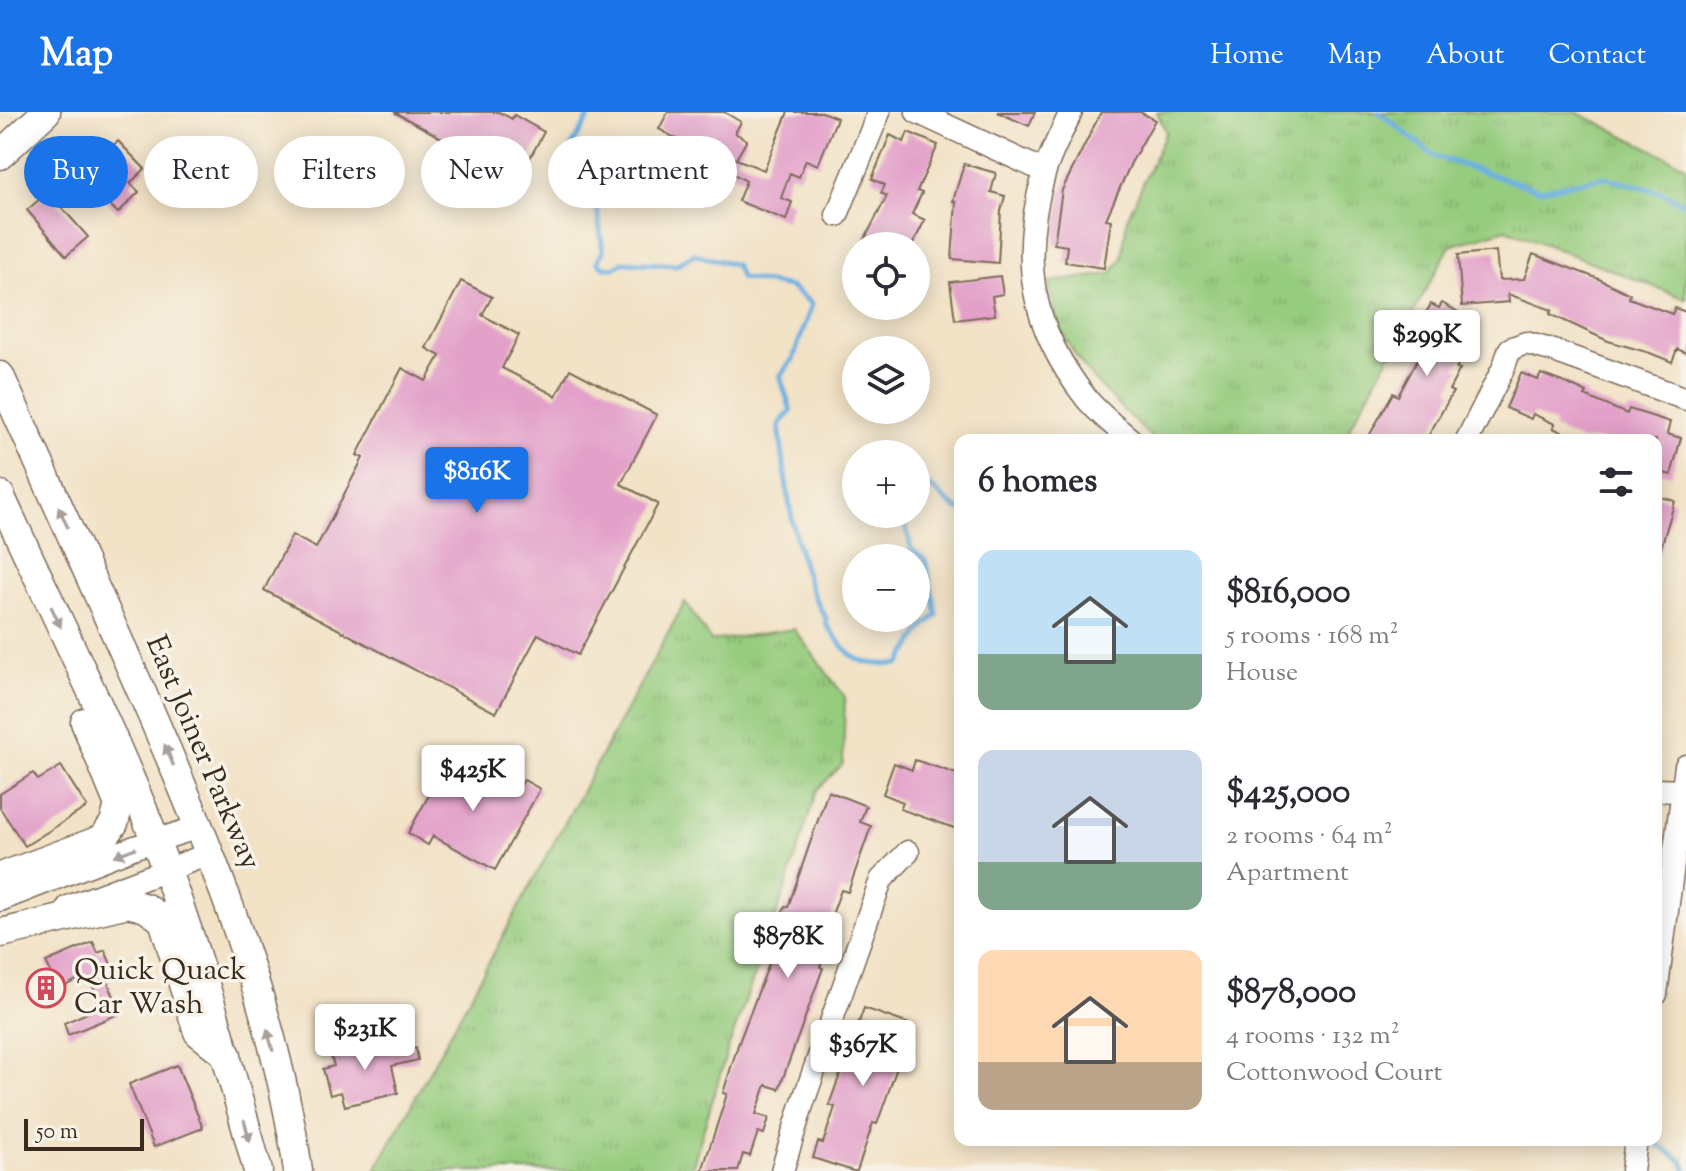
<!DOCTYPE html>
<meta charset="utf-8">
<style>
:root{--surface:#fff;--page:#f7f7f7;--text:#2b2b33;--muted:#7c7c81;--accent:#1a73e8}
body{margin:0;font-family:"Sorts Mill Goudy",serif;background:var(--page);color:var(--text);height:100vh;display:flex;flex-direction:column;font-size:30px;white-space:nowrap}
*{box-sizing:border-box;margin:0}
p{font-size:26px;color:var(--muted)}
.icon{flex:none;width:44px;height:44px;fill:none;stroke:currentColor;stroke-width:2;stroke-linecap:round;stroke-linejoin:round}
.map{position:relative;flex:1;overflow:hidden}
.panel{position:absolute;left:954px;top:322px;width:708px;height:712px;display:flex;flex-direction:column;background:var(--surface);border-radius:16px;box-shadow:0 4px 20px #0003}
.panel>*{flex:none}
.hud{position:absolute;left:24px;top:24px;width:760px;height:72px;display:flex;gap:16px}
.fabs{position:absolute;left:842px;top:120px;display:grid;gap:16px}
.fabs a{display:grid;place-items:center;width:88px;height:88px;border-radius:50%;background:var(--surface);box-shadow:0 4px 20px #0003;font-size:40px}
.scale{position:absolute;left:24px;bottom:20px;width:120px;box-sizing:border-box;padding-left:8px;border:4px solid #3b2a1e;border-top:0;font-size:22px;line-height:28px;white-space:nowrap;color:#3b2a1e;-webkit-text-stroke:6px #f7f3e8;paint-order:stroke}
.price{position:absolute;translate:-50% -68px;padding:0 18px;border-radius:8px;background:#fff;color:#222;font-size:26px;line-height:52px;filter:drop-shadow(0 2px 4px #0008)}
.price::after{content:'';position:absolute;left:50%;top:48px;width:24px;height:18px;margin-left:-12px;background:inherit;clip-path:polygon(0 0,100% 0,50% 100%)}
.price.selected{background:var(--accent);color:#fff}
ul{padding:0;list-style:none}
li{display:flex;align-items:center;gap:24px;height:200px;padding:0 24px}
li span{display:grid;place-items:center;flex:none;width:224px;height:160px;border-radius:16px;color:#555}
li>.icon{margin-inline-start:auto}
span .icon{width:96px;height:96px;fill:#fffc;stroke-width:1}
li b{font-size:34px}
h2{display:flex;justify-content:space-between;align-items:center;height:96px;padding:0 24px;font-size:34px}
.pill{padding:0 28px;border-radius:36px;background:var(--surface);box-shadow:0 4px 20px #0003;font-size:28px;line-height:72px}
.pill.selected{background:var(--accent);color:#fff}
header{display:flex;align-items:center;gap:48px;box-sizing:border-box;height:112px;padding:0 40px;background:var(--accent);color:#fff}
header strong{font-size:38px}
nav{display:flex;gap:44px;margin-inline-start:auto;font-size:28px}
.map>svg:first-child{display:block}
</style>
<header>
<strong>Map</strong>
<nav><a>Home</a><a>Map</a><a>About</a><a>Contact</a></nav>
</header>
<div class="map">
<svg width="1686" height="1059" viewBox="0 0 1686 1059">
<defs>
<pattern id="grass-tufts" width="24" height="20" patternUnits="userSpaceOnUse" patternTransform="scale(2)"><rect width="24" height="20" fill="#96cc7e"/><path d="M3 7l-1-3M5 7V3M7 7l1-3M15 17l-1-3M17 17v-4M19 17l1-3" fill="none" stroke="#82af6c"/></pattern>
</defs>
<rect width="100%" height="100%" fill="#f7f3e8"/>
<filter id="ink" filterUnits="userSpaceOnUse"><feTurbulence type="fractalNoise" baseFrequency=".0125" numOctaves="2"/><feDisplacementMap in="SourceGraphic" scale="16" xChannelSelector="R" yChannelSelector="G"/><feConvolveMatrix kernelMatrix="1 2 1 2 8 2 1 2 1" color-interpolation-filters="sRGB"/></filter>
<filter id="wash" filterUnits="userSpaceOnUse"><feTurbulence type="fractalNoise" baseFrequency=".006" numOctaves="4" result="noise"/><feDisplacementMap in="SourceGraphic" scale="32" xChannelSelector="R" yChannelSelector="G"/><feGaussianBlur stdDeviation="1.8" result="paint"/><feColorMatrix in="noise" values="0 0 0 0 0 0 0 0 0 0 0 0 0 0 0 0 0 1.4 0 .05"/><feComposite in="paint" operator="in"/></filter>
<g filter="url(#wash)">
<rect width="100%" height="100%" fill="#f2e2c6"/>
<g fill="url(#grass-tufts)" stroke="#687b4e" stroke-width="2">
<path d="M1157,0H1576L1686,54V187L1506,117L1450,134L1343,328H1154C1118,293 1079,260 1059,213C1053,200 1052,184 1049,170L1111,162L1122,146L1127,107L1166,20Z"/>
<path d="M685,490L711,529L794,517L845,585L843,652L817,678L783,784L727,940L691,1059H375Z"/>
</g>
<g fill="none" stroke-linecap="round" stroke-linejoin="round">
<g stroke="#6db1e2" stroke-width="5">
<path d="M592,0L572,34L590,44L588,54L579,57L576,65L595,82L603,139L597,150L604,155L614,156L623,150L676,153L694,142L735,153L741,166L790,175L812,192L793,247L780,264L791,299L779,312C785,367 795,460 826,506V512C851,547 856,554 900,552L924,514L937,503L925,447L911,437L903,402"/>
<path d="M1379,0L1434,44L1540,78L1604,65L1661,80L1686,93"/>
<path d="M916,367C934,373 943,390 960,398"/>
<path d="M1657,1032L1681,1048L1686,1057"/>
</g>
</g>
<g id="blocks">
<g fill="#e3a1ca">
<path d="M394,0H499L512,7L514,3L544,20L518,68Z"/>
<path d="M668,0H724L741,10L735,21L747,28L736,47L764,58L788,0H822L837,6L818,53L806,48L799,65L790,61L781,86L792,90L786,108L738,89L746,69L701,44L702,41L659,17Z"/>
<path d="M997,0H1035L1029,14Z"/>
<path d="M1101,0H1140L1155,8L1131,51L1106,107L1111,108L1104,156L1065,150L1067,134L1054,132L1062,78Z"/>
<path d="M908,20L938,33L917,79L922,81L912,102L925,108L912,134H861L887,84L881,81L885,73L872,67L890,23L904,30Z"/>
<path d="M118,29L145,57L130,71L139,80L118,101L74,56L99,32L106,39Z"/>
<path d="M964,52L996,61L991,80L1005,84L1001,99L998,151L952,147L956,90L953,89Z"/>
<path d="M48,80L88,125L66,144L27,98Z"/>
<path d="M1496,139L1499,168L1524,167L1533,142L1599,167L1630,182L1629,186L1672,202L1675,196L1686,200V241L1677,237L1672,250L1650,241L1608,229L1550,202L1552,198L1508,182L1509,190L1462,194L1458,143Z"/>
<path d="M1000,164L1003,182L992,184L995,203L955,208L950,170Z"/>
<path d="M461,169L492,185L482,203L519,223L502,256L556,284L570,257L657,303L621,372L658,392L578,543L538,522L496,601L264,478L292,423L316,436L363,346L357,343L402,256L426,269L440,244L426,236Z"/>
<path d="M1442,191L1476,210L1464,231L1469,234L1456,256L1460,257L1449,278L1453,280L1426,328H1376L1369,324L1393,281L1398,284L1427,230L1422,228L1428,218L1419,213L1431,192L1439,196Z"/>
<path d="M1521,261L1538,268L1541,262L1568,272L1587,281L1585,284L1627,302L1629,297L1670,310L1667,322L1681,326L1671,363L1656,359V328H1579L1553,316L1555,312L1533,302L1531,307L1506,296Z"/>
<path d="M1656,384L1675,389L1659,442L1656,441Z"/>
<path d="M450,645L516,681L524,668L540,677L495,758L433,724L428,733L408,721Z"/>
<path d="M915,648L960,663V718L900,697L903,690L883,682L894,651L912,658Z"/>
<path d="M61,654L87,695L25,734L0,696V682L33,661L38,668Z"/>
<path d="M828,679L866,694L860,710L871,714L848,780L841,778L833,800L825,823L831,825L820,855L823,856L779,977L766,973L756,1002L769,1006L764,1022L758,1020L750,1044L743,1042L738,1059H702L727,982L723,981L738,933L783,815L778,813L785,794L788,795Z"/>
<path d="M93,830L98,841L105,838L115,862L106,866L121,901L68,923L64,911L101,895L90,867L85,869L83,865L38,887L30,869L51,860L46,850Z"/>
<path d="M864,896L912,913L877,1012L873,1011L857,1059H853L813,1046L818,1030L823,1031L835,995L829,993Z"/>
<path d="M385,928L389,942L416,936L418,948L392,954L398,981L345,994L341,980L330,983L323,957L334,954L330,941Z"/>
<path d="M177,953L203,1016L154,1035L129,972Z"/>
</g>
</g>
</g>
<g filter="url(#ink)">
<use href="#blocks" fill-opacity="0" stroke="#7b6a59" stroke-width="2"/>
<g fill="none" stroke-linecap="round" stroke-linejoin="round">
<g stroke="#7b6a59" stroke-width="25">
<g id="minor">
<path d="M917,0L1044,59"/>
<path d="M1071,0C1062,20 1050,41 1044,62C1019,147 1031,216 1086,286C1099,302 1116,315 1131,328"/>
<path d="M837,103L879,0"/>
<path d="M1467,328L1503,257L1510,237L1526,231L1554,239L1686,287"/>
<path d="M1656,678L1683,679"/>
<path d="M0,788L135,735L199,715"/>
<path d="M68,795L209,742"/>
<path d="M1656,882L1686,654"/>
<path d="M782,1059L802,993L881,768L908,740"/>
<path d="M1632,1059L1636,1028"/>
</g>
</g>
<g stroke="#7b6a59" stroke-width="31">
<g id="major">
<path d="M0,43L46,0"/>
<path d="M0,264C42,359 85,453 127,547C198,706 275,886 298,1059"/>
<path d="M0,383C49,490 102,596 146,705C193,820 225,939 258,1059"/>
<path d="M0,777L6,763L103,727L114,711L119,693L85,610"/>
<path d="M1,821L128,791L146,796L163,808L198,920L227,943"/>
</g>
</g>
<use href="#minor" stroke="#fff" stroke-width="22"/>
<use href="#major" stroke="#fff" stroke-width="28"/>
</g>
<defs><path id="oneway-solid" d="M-6-.8H1V-3.2L6.5 0L1 3.2V.8H-6Z" transform="scale(2)"/></defs>
<g fill="#a79f9a">
<use href="#oneway-solid" transform="translate(63 405) rotate(-114)"/>
<use href="#oneway-solid" transform="translate(56 505) rotate(65)"/>
<use href="#oneway-solid" transform="translate(169 643) rotate(-113)"/>
<use href="#oneway-solid" transform="translate(125 740) rotate(159)"/>
<use href="#oneway-solid" transform="translate(270 928) rotate(-105)"/>
<use href="#oneway-solid" transform="translate(247 1019) rotate(75)"/>
</g>
</g>
<defs>
<g id="building-ring" transform="scale(2)"><circle r="9.5" fill="#f7f3e8" stroke="#d1495b" stroke-width="1.5"/><path d="M-4-6H4V6H1V3H-1V6H-4ZM-2.5-4.3h1.7v1.8h-1.7ZM.8-4.3h1.7v1.8H.8ZM-2.5-1h1.7V.8h-1.7ZM.8-1h1.7V.8H.8Z" fill="#d1495b"/></g>
</defs>
<g fill-rule="evenodd">
<use href="#building-ring" x="46" y="876"/>
</g>
<g text-anchor="middle" dominant-baseline="central" stroke-width="7" stroke-linejoin="round" paint-order="stroke">
<g font-size="30" fill="#3b2a1e" stroke="#f7f3e8">
<text transform="translate(202 641) rotate(67)">East Joiner Parkway</text>
</g>
<g font-size="30" fill="#3b2a1e" stroke="#f7f3e8" text-anchor="start">
<text x="74" y="859">Quick Quack<tspan x="74" dy="34">Car Wash</tspan></text>
</g>
</g>
</svg>
<div class="fabs">
<a><svg class="icon" aria-label="locate" viewBox="0 0 24 24"><circle cx="12" cy="12" r="6"/><path d="M12 2v4M12 18v4M2 12h4M18 12h4"/></svg></a>
<a><svg class="icon" aria-label="layers" viewBox="0 0 24 24"><path d="M12 4l9 5-9 5-9-5zM3 14l9 5 9-5"/></svg></a>
<a>+</a>
<a>−</a>
</div>
<div class="scale">50 m</div>
<b class="price" style="left:1427px;top:266px">$299K</b>
<b class="price selected" style="left:477px;top:403px">$816K</b>
<b class="price" style="left:473px;top:701px">$425K</b>
<b class="price" style="left:788px;top:868px">$878K</b>
<b class="price" style="left:365px;top:960px">$231K</b>
<b class="price" style="left:863px;top:976px">$367K</b>
<div class="hud">
<a class="pill selected">Buy</a>
<a class="pill">Rent</a>
<a class="pill">Filters</a>
<a class="pill">New</a>
<a class="pill">Apartment</a>
</div>
<section class="panel">
<h2>6 homes<svg class="icon" aria-label="filters" viewBox="0 0 24 24"><path d="M4 7h16M4 17h16"/><circle cx="9" cy="7" r="2"/><circle cx="15" cy="17" r="2"/></svg></h2>
<ul>
<li><span style="background:linear-gradient(#bfe0f5 65%,#7fa58c 0)"><svg class="icon" aria-label="home" viewBox="0 0 24 24"><path d="M3 11l9-7 9 7M6 9v11h12V9"/></svg></span><div><b>$816,000</b><p>5 rooms · 168 m²</p><p>House</p></div></li>
<li><span style="background:linear-gradient(#c9d6e8 70%,#7fa58c 0)"><svg class="icon" aria-label="home" viewBox="0 0 24 24"><path d="M3 11l9-7 9 7M6 9v11h12V9"/></svg></span><div><b>$425,000</b><p>2 rooms · 64 m²</p><p>Apartment</p></div></li>
<li><span style="background:linear-gradient(#ffd9b3 70%,#b9a48a 0)"><svg class="icon" aria-label="home" viewBox="0 0 24 24"><path d="M3 11l9-7 9 7M6 9v11h12V9"/></svg></span><div><b>$878,000</b><p>4 rooms · 132 m²</p><p>Cottonwood Court</p></div></li>
</ul>
</section>
</div>
